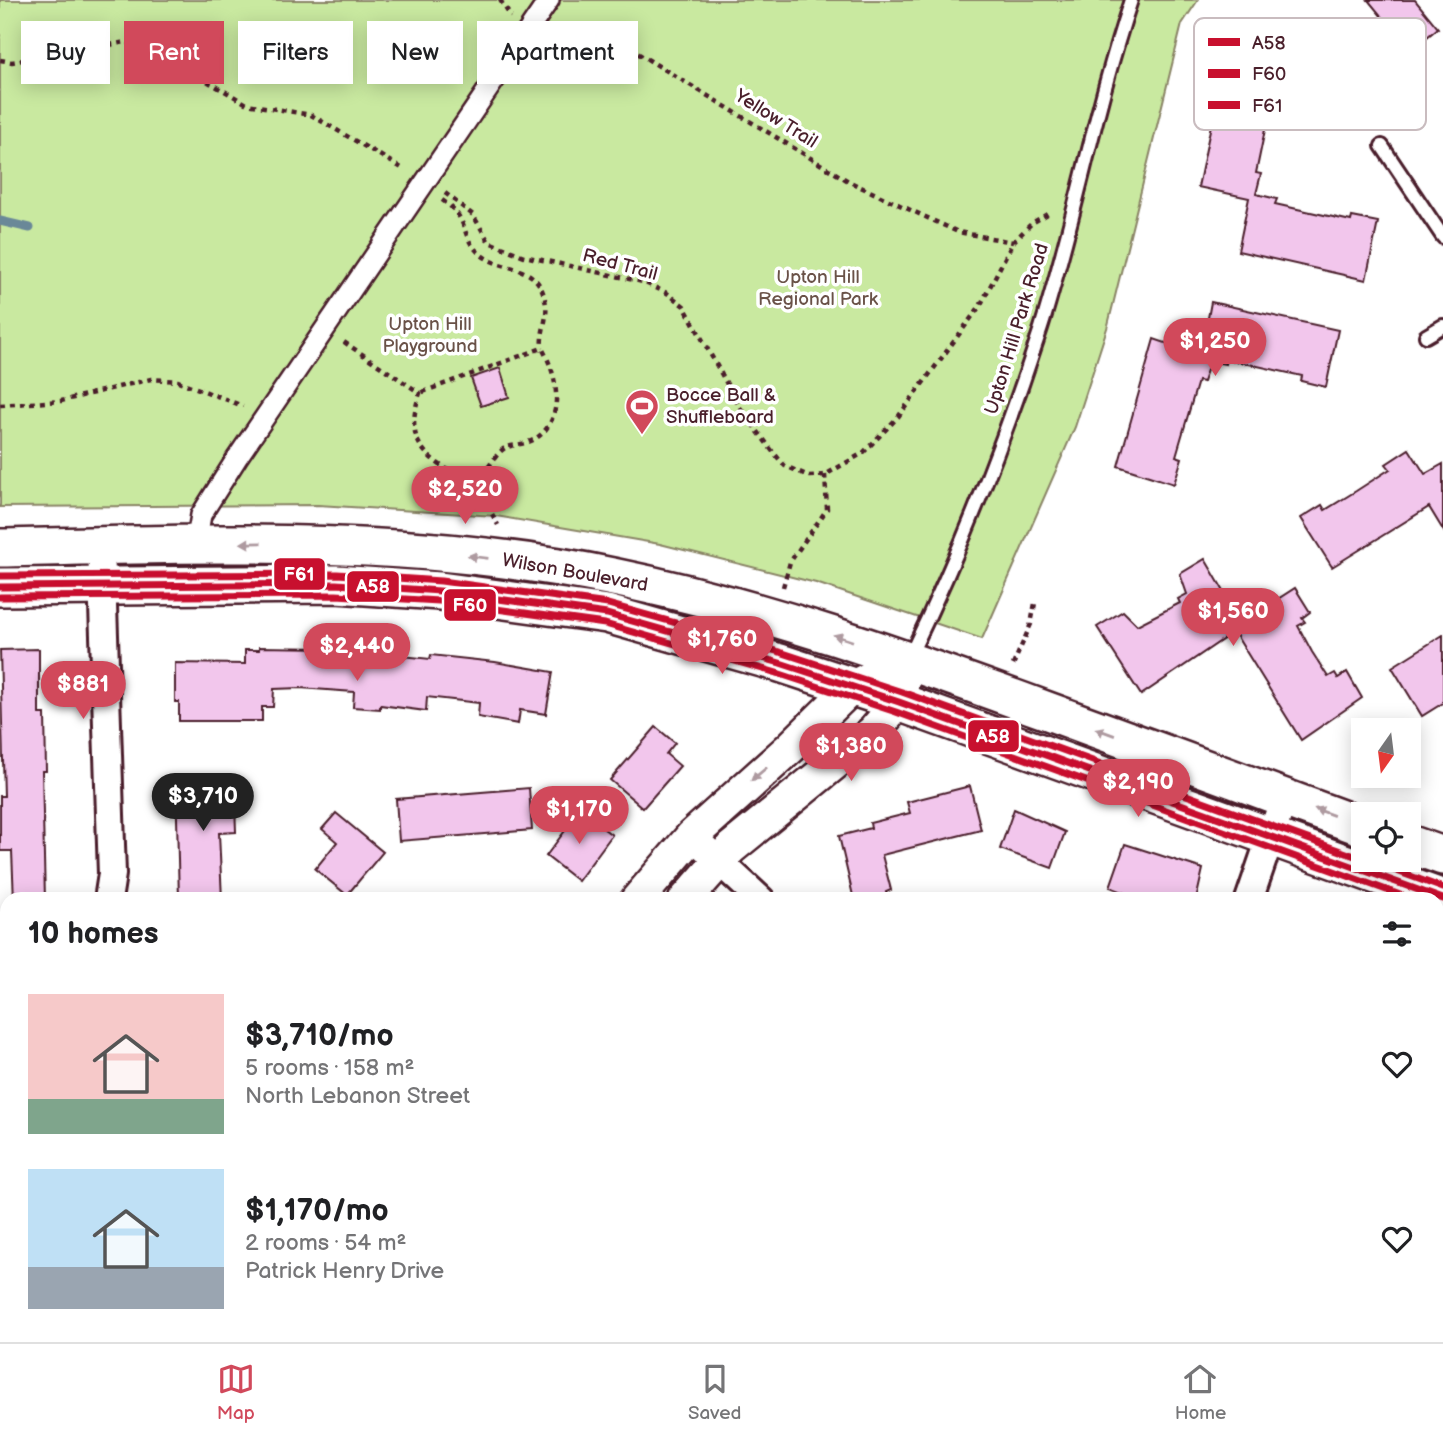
<!DOCTYPE html>
<meta charset="utf-8">
<style>
:root{--surface:#fff;--page:#f6f6f6;--text:#202124;--muted:#757577;--line:#e0e0e0;--accent:#d1495b}
body{margin:0;font-family:"Balsamiq Sans",sans-serif;background:var(--page);color:var(--text);height:100vh;display:flex;flex-direction:column;font-size:26px;white-space:nowrap}
*{box-sizing:border-box;margin:0}
p{font-size:23px;color:var(--muted)}
.icon{flex:none;width:38px;height:38px;fill:none;stroke:currentColor;stroke-width:2;stroke-linecap:round;stroke-linejoin:round}
.map{position:relative;flex:1;overflow:hidden}
.sheet{position:absolute;left:0px;top:892px;width:1444px;height:450px;display:flex;flex-direction:column;background:var(--surface);border-radius:21px 21px 0 0;box-shadow:0 4px 18px #0003}
.sheet>*{flex:none}
.guide{position:absolute;left:21px;top:21px;width:700px;height:63px;display:flex;gap:14px}
.needle{width:46px;rotate:194deg}
.fabs{position:absolute;left:1351px;top:718px;display:grid;gap:14px}
.fabs a{display:grid;place-items:center;width:70px;height:70px;border-radius:0px;background:var(--surface);box-shadow:0 4px 18px #0003;font-size:35px}
.price{position:absolute;translate:-50% -60px;padding:0 16px;border-radius:24px;background:var(--accent);color:#fff;font-size:23px;line-height:46px;filter:drop-shadow(0 2px 4px #0008)}
.price::after{content:'';position:absolute;left:50%;top:42px;width:21px;height:16px;margin-left:-10px;background:inherit;clip-path:polygon(0 0,100% 0,50% 100%)}
.price.active{background:#222;color:#fff}
ul{padding:0;list-style:none}
li{display:flex;align-items:center;gap:21px;height:175px;padding:0 28px}
li span{display:grid;place-items:center;flex:none;width:196px;height:140px;border-radius:0px;color:#555}
li>.icon{margin-inline-start:auto}
span .icon{width:84px;height:84px;fill:#fffc;stroke-width:1}
li b{font-size:30px}
h2{display:flex;justify-content:space-between;align-items:center;height:84px;padding:0 28px;font-size:30px}
.tag{padding:0 24px;border-radius:0px;background:var(--surface);box-shadow:0 4px 18px #0003;font-size:24px;line-height:63px}
.tag.active{background:var(--accent);color:#fff}
.tab-bar{display:flex;justify-content:space-around;align-items:center;height:98px;border-top:2px solid var(--line);background:var(--surface);font-size:19px;color:var(--muted)}
.tab-bar a{display:grid;justify-items:center;gap:4px}
.tab-bar .active{color:var(--accent)}
.map>svg:first-child{display:block}
</style>
<div class="map">
<svg width="1443" height="1342" viewBox="0 0 1443 1342">
<rect width="100%" height="100%" fill="#fff"/>
<filter id="ink" filterUnits="userSpaceOnUse"><feTurbulence type="fractalNoise" baseFrequency=".0143" numOctaves="2"/><feDisplacementMap in="SourceGraphic" scale="14" xChannelSelector="R" yChannelSelector="G"/><feConvolveMatrix kernelMatrix="1 2 1 2 8 2 1 2 1" color-interpolation-filters="sRGB"/></filter>
<g filter="url(#ink)">
<path fill="#c9e9a0" stroke="#8a8466" stroke-width="2" d="M0,0H1198L1182,24L1108,325L1075,427L982,639L816,583L660,544L496,516L318,505L0,507Z"/>
<g fill="none" stroke-linecap="round" stroke-linejoin="round">
<path stroke="#6b8898" stroke-width="9" d="M0,221L30,228"/>
</g>
<g fill="#f2c6ec" stroke="#4a1f2b" stroke-width="2">
<path d="M1368,0H1415L1438,28L1410,51Z"/>
<path d="M1225,58L1282,71L1277,97L1272,96L1256,173L1261,174L1256,194L1277,199L1275,204L1351,221L1352,217L1378,222L1366,280L1238,251L1249,198L1198,187Z"/>
<path d="M1211,302L1338,330L1326,387L1301,381L1302,376L1226,359L1225,364L1210,361L1203,382L1198,381L1176,456L1182,458L1174,484L1118,466L1154,339L1201,355Z"/>
<path d="M500,368L509,397L481,406L471,378Z"/>
<path d="M1409,449L1425,474L1443,464V530L1429,507L1332,567L1301,518L1322,505L1325,510L1356,491L1390,469L1386,464Z"/>
<path d="M1205,559L1242,622L1295,588L1310,612L1302,618L1305,622L1298,626L1312,652L1328,677L1335,673L1338,678L1347,672L1362,698L1301,740L1234,632L1141,695L1097,627L1123,611L1137,625L1180,603L1178,599L1187,594L1180,574Z"/>
<path d="M1443,635V703L1422,716L1392,667Z"/>
<path d="M328,646L384,650V654L430,659L431,655L495,662L553,672L546,714L520,710L518,724L478,717L479,703L427,697L426,711L380,705V709L353,707L354,692L300,688L274,689L273,707H262V721H179V702H175V663L245,664V650H259V647L327,648Z"/>
<path d="M39,649V714H45L46,771H42L45,900H14L12,851H0V796H4L0,650Z"/>
<path d="M656,727L675,743L666,754L680,766L643,808L610,780Z"/>
<path d="M234,776L236,832L219,833L222,900H179L176,777Z"/>
<path d="M970,786L981,830L882,855L891,890L886,892L888,900H854L839,836L871,828L870,823L910,813L907,802Z"/>
<path d="M529,788L532,830L399,841L396,799Z"/>
<path d="M1014,809L1065,832L1052,868L1000,849Z"/>
<path d="M580,811L612,835L578,881L546,856Z"/>
<path d="M336,813L383,852L347,895L315,869L337,842L322,829Z"/>
<path d="M1125,844L1203,869L1196,900H1143L1110,887Z"/>
</g>
<g fill="none" stroke-linecap="round" stroke-linejoin="round">
<g stroke="#4a1f2b" stroke-width="18">
<g id="service">
<path d="M1382,146L1443,237"/>
<path d="M1426,336L1443,326"/>
<path d="M909,658C960,553 1005,439 1041,328C1075,220 1095,108 1131,0"/>
</g>
</g>
<g stroke="#4a1f2b" stroke-width="24">
<path id="pedestrian" d="M196,544L201,515L237,458L549,0"/>
</g>
<g stroke="#4a1f2b" stroke-width="32">
<g id="minor">
<path d="M101,546L112,874L108,900"/>
<path d="M692,836L761,900"/>
<path d="M1249,900L1284,798"/>
<path d="M0,1136L7,1125"/>
<path d="M1110,1342L1112,1335"/>
</g>
</g>
<g stroke="#4a1f2b" stroke-width="37">
<g id="tertiary">
<path d="M637,900L692,836L790,748L852,687L908,659"/>
<path d="M685,900L731,848L873,732L899,702L903,681"/>
<path d="M276,1342L282,1335"/>
<path d="M322,1342L328,1335"/>
</g>
</g>
<g stroke="#4a1f2b" stroke-width="42">
<g id="secondary">
<path d="M0,548C204,543 411,535 613,577C761,607 903,658 1045,710C1151,749 1257,787 1363,827"/>
<path d="M0,587L336,584L440,591L607,614L780,663L899,702L1443,899"/>
<path d="M1409,844L1443,856"/>
</g>
</g>
<g stroke="#4a1f2b" stroke-width="4.5" stroke-dasharray="5 5" stroke-linecap="butt">
<path d="M500,0L511,17"/>
<path d="M552,39L604,37L624,45L850,182L958,232L1013,242"/>
<path d="M0,60L12,62L126,42L177,57L200,77L247,104L311,115L405,170"/>
<path d="M445,193L473,215L489,242L524,256L643,282L667,293L684,306L739,406L773,452L785,466L809,476L825,475L863,453L898,417L980,306L1013,242L1032,223L1051,212"/>
<path d="M442,200C471,220 459,234 478,252C500,274 540,259 546,305C548,319 540,333 542,348"/>
<path d="M344,342L420,393C407,431 415,451 450,471C458,474 467,481 475,479C488,474 493,455 505,448C514,444 525,445 535,439C566,419 558,376 542,348L420,393"/>
<path d="M0,405L61,401L151,379L178,381L243,406"/>
<path d="M473,479L498,525"/>
<path d="M783,587L790,562L827,509L825,475"/>
<path d="M1013,665L1031,624L1035,603"/>
</g>
<use href="#service" stroke="#fff" stroke-width="12"/>
<use href="#pedestrian" stroke="#fff" stroke-width="19"/>
<use href="#minor" stroke="#fff" stroke-width="26"/>
<use href="#tertiary" stroke="#fff" stroke-width="32"/>
<use href="#secondary" stroke="#fff" stroke-width="37"/>
<g stroke="#fff" stroke-width="12">
<path id="bus-1" d="M0,587L336,584L440,591L607,614L780,663L899,702L1443,899"/>
</g>
<g stroke="#fff" stroke-width="12">
<path id="bus-2" d="M0,597L336,595L439,601L605,624L777,673L896,712L1414,900"/>
</g>
<g stroke="#fff" stroke-width="12">
<g id="bus-3">
<path d="M0,576L337,574L441,581L608,604L783,653L902,692L1363,859"/>
<path d="M1364,859L1443,888"/>
</g>
</g>
<use href="#bus-1" stroke="#c8102e" stroke-width="7"/>
<use href="#bus-2" stroke="#c8102e" stroke-width="7"/>
<use href="#bus-3" stroke="#c8102e" stroke-width="7"/>
</g>
<defs><path id="oneway-solid" d="M-6-.8H1V-3.2L6.5 0L1 3.2V.8H-6Z" transform="scale(1.75)"/></defs>
<g fill="#ae9aa0">
<use href="#oneway-solid" transform="translate(251 543) rotate(179)"/>
<use href="#oneway-solid" transform="translate(478 557) rotate(-173)"/>
<use href="#oneway-solid" transform="translate(843 638) rotate(-162)"/>
<use href="#oneway-solid" transform="translate(1105 732) rotate(-160)"/>
<use href="#oneway-solid" transform="translate(759 774) rotate(140)"/>
<use href="#oneway-solid" transform="translate(1324 812) rotate(-160)"/>
</g>
</g>
<defs>
<g id="stadium-pin" transform="scale(1.75)"><path d="M0 17L-7.5 6A9.5 9.5 0 1 1 7.5 6Z" fill="#d1495b" stroke="#fff"/><path d="M0-5a6.5 5 0 1 0 0 10a6.5 5 0 1 0 0-10ZM-3.5-1.8h7v3.6h-7Z" fill="#fff"/></g>
</defs>
<g fill-rule="evenodd">
<use href="#stadium-pin" x="642" y="406"/>
</g>
<g text-anchor="middle" dominant-baseline="central" stroke-width="7" stroke-linejoin="round" paint-order="stroke">
<g font-size="19" fill="#4a1f2b" stroke="#fff">
<text transform="translate(776 119) rotate(32)">Yellow Trail</text>
<text transform="translate(620 265) rotate(15)">Red Trail</text>
<text transform="translate(1017 329) rotate(-73)">Upton Hill Park Road</text>
<text transform="translate(575 573) rotate(10)">Wilson Boulevard</text>
</g>
<g font-size="19" fill="#6a5248" stroke="#fff">
<text x="818" y="277">Upton Hill<tspan x="818" dy="22">Regional Park</tspan></text>
<text x="430" y="324">Upton Hill<tspan x="430" dy="22">Playground</tspan></text>
</g>
<g font-size="19" fill="#4a1f2b" stroke="#fff" text-anchor="start">
<text x="666" y="395">Bocce Ball &amp;<tspan x="666" dy="22">Shuffleboard</tspan></text>
</g>
</g>
<rect x="1194" y="18" width="232" height="112" rx="10" fill="#fff" stroke="#c9bcbf" stroke-width="2"/>
<rect x="1208" y="38" width="32" height="8" fill="#c8102e"/>
<rect x="1208" y="69" width="32" height="9" fill="#c8102e"/>
<rect x="1208" y="101" width="32" height="8" fill="#c8102e"/>
<g font-size="19" fill="#4a1f2b">
<text x="1252" y="49">A58</text>
<text x="1252" y="80">F60</text>
<text x="1252" y="112">F61</text>
</g>
<g stroke="#fff" stroke-width="2.5">
<rect x="273" y="557" width="53" height="34" rx="7" fill="#c8102e"/>
<rect x="346" y="570" width="54" height="33" rx="7" fill="#c8102e"/>
<rect x="443" y="588" width="54" height="34" rx="7" fill="#c8102e"/>
<rect x="967" y="719" width="53" height="34" rx="7" fill="#c8102e"/>
</g>
<g font-size="19" text-anchor="middle" font-weight="bold" fill="#fff">
<text x="299" y="581">F61</text>
<text x="373" y="593">A58</text>
<text x="470" y="612">F60</text>
<text x="993" y="743">A58</text>
</g>
</svg>
<div class="fabs">
<a><svg class="needle" viewBox="-14 -14 28 28"><path d="M0-13l5 13h-10z" fill="#e53935"/><path d="M0 13l5-13h-10z" fill="#757577"/></svg></a>
<a><svg class="icon" aria-label="locate" viewBox="0 0 24 24"><circle cx="12" cy="12" r="6"/><path d="M12 2v4M12 18v4M2 12h4M18 12h4"/></svg></a>
</div>
<b class="price" style="left:1215px;top:378px">$1,250</b>
<b class="price" style="left:465px;top:526px">$2,520</b>
<b class="price" style="left:1233px;top:648px">$1,560</b>
<b class="price" style="left:722px;top:676px">$1,760</b>
<b class="price" style="left:357px;top:683px">$2,440</b>
<b class="price" style="left:83px;top:721px">$881</b>
<b class="price" style="left:851px;top:783px">$1,380</b>
<b class="price" style="left:1138px;top:819px">$2,190</b>
<b class="price active" style="left:203px;top:833px">$3,710</b>
<b class="price" style="left:579px;top:846px">$1,170</b>
<div class="guide">
<a class="tag">Buy</a>
<a class="tag active">Rent</a>
<a class="tag">Filters</a>
<a class="tag">New</a>
<a class="tag">Apartment</a>
</div>
<section class="sheet">
<h2>10 homes<svg class="icon" aria-label="filters" viewBox="0 0 24 24"><path d="M4 7h16M4 17h16"/><circle cx="9" cy="7" r="2"/><circle cx="15" cy="17" r="2"/></svg></h2>
<ul>
<li><span style="background:linear-gradient(#f6c9c9 75%,#7fa58c 0)"><svg class="icon" aria-label="home" viewBox="0 0 24 24"><path d="M3 11l9-7 9 7M6 9v11h12V9"/></svg></span><div><b>$3,710/mo</b><p>5 rooms · 158 m²</p><p>North Lebanon Street</p></div><svg class="icon" aria-label="heart" viewBox="0 0 24 24"><path d="M12 20l-8-8c-3-5 5-10 8-4 3-6 11-1 8 4z"/></svg></li>
<li><span style="background:linear-gradient(#bfe0f5 70%,#9aa5b1 0)"><svg class="icon" aria-label="home" viewBox="0 0 24 24"><path d="M3 11l9-7 9 7M6 9v11h12V9"/></svg></span><div><b>$1,170/mo</b><p>2 rooms · 54 m²</p><p>Patrick Henry Drive</p></div><svg class="icon" aria-label="heart" viewBox="0 0 24 24"><path d="M12 20l-8-8c-3-5 5-10 8-4 3-6 11-1 8 4z"/></svg></li>
</ul>
</section>
</div>
<nav class="tab-bar">
<a class="active"><svg class="icon" aria-label="map" viewBox="0 0 24 24"><path d="M3 6l6-2 6 2 6-2v14l-6 2-6-2-6 2zM9 4v14M15 6v14"/></svg>Map</a>
<a><svg class="icon" aria-label="saved" viewBox="0 0 24 24"><path d="M7 4h10v16l-5-4-5 4z"/></svg>Saved</a>
<a><svg class="icon" aria-label="home" viewBox="0 0 24 24"><path d="M3 11l9-7 9 7M6 9v11h12V9"/></svg>Home</a>
</nav>
